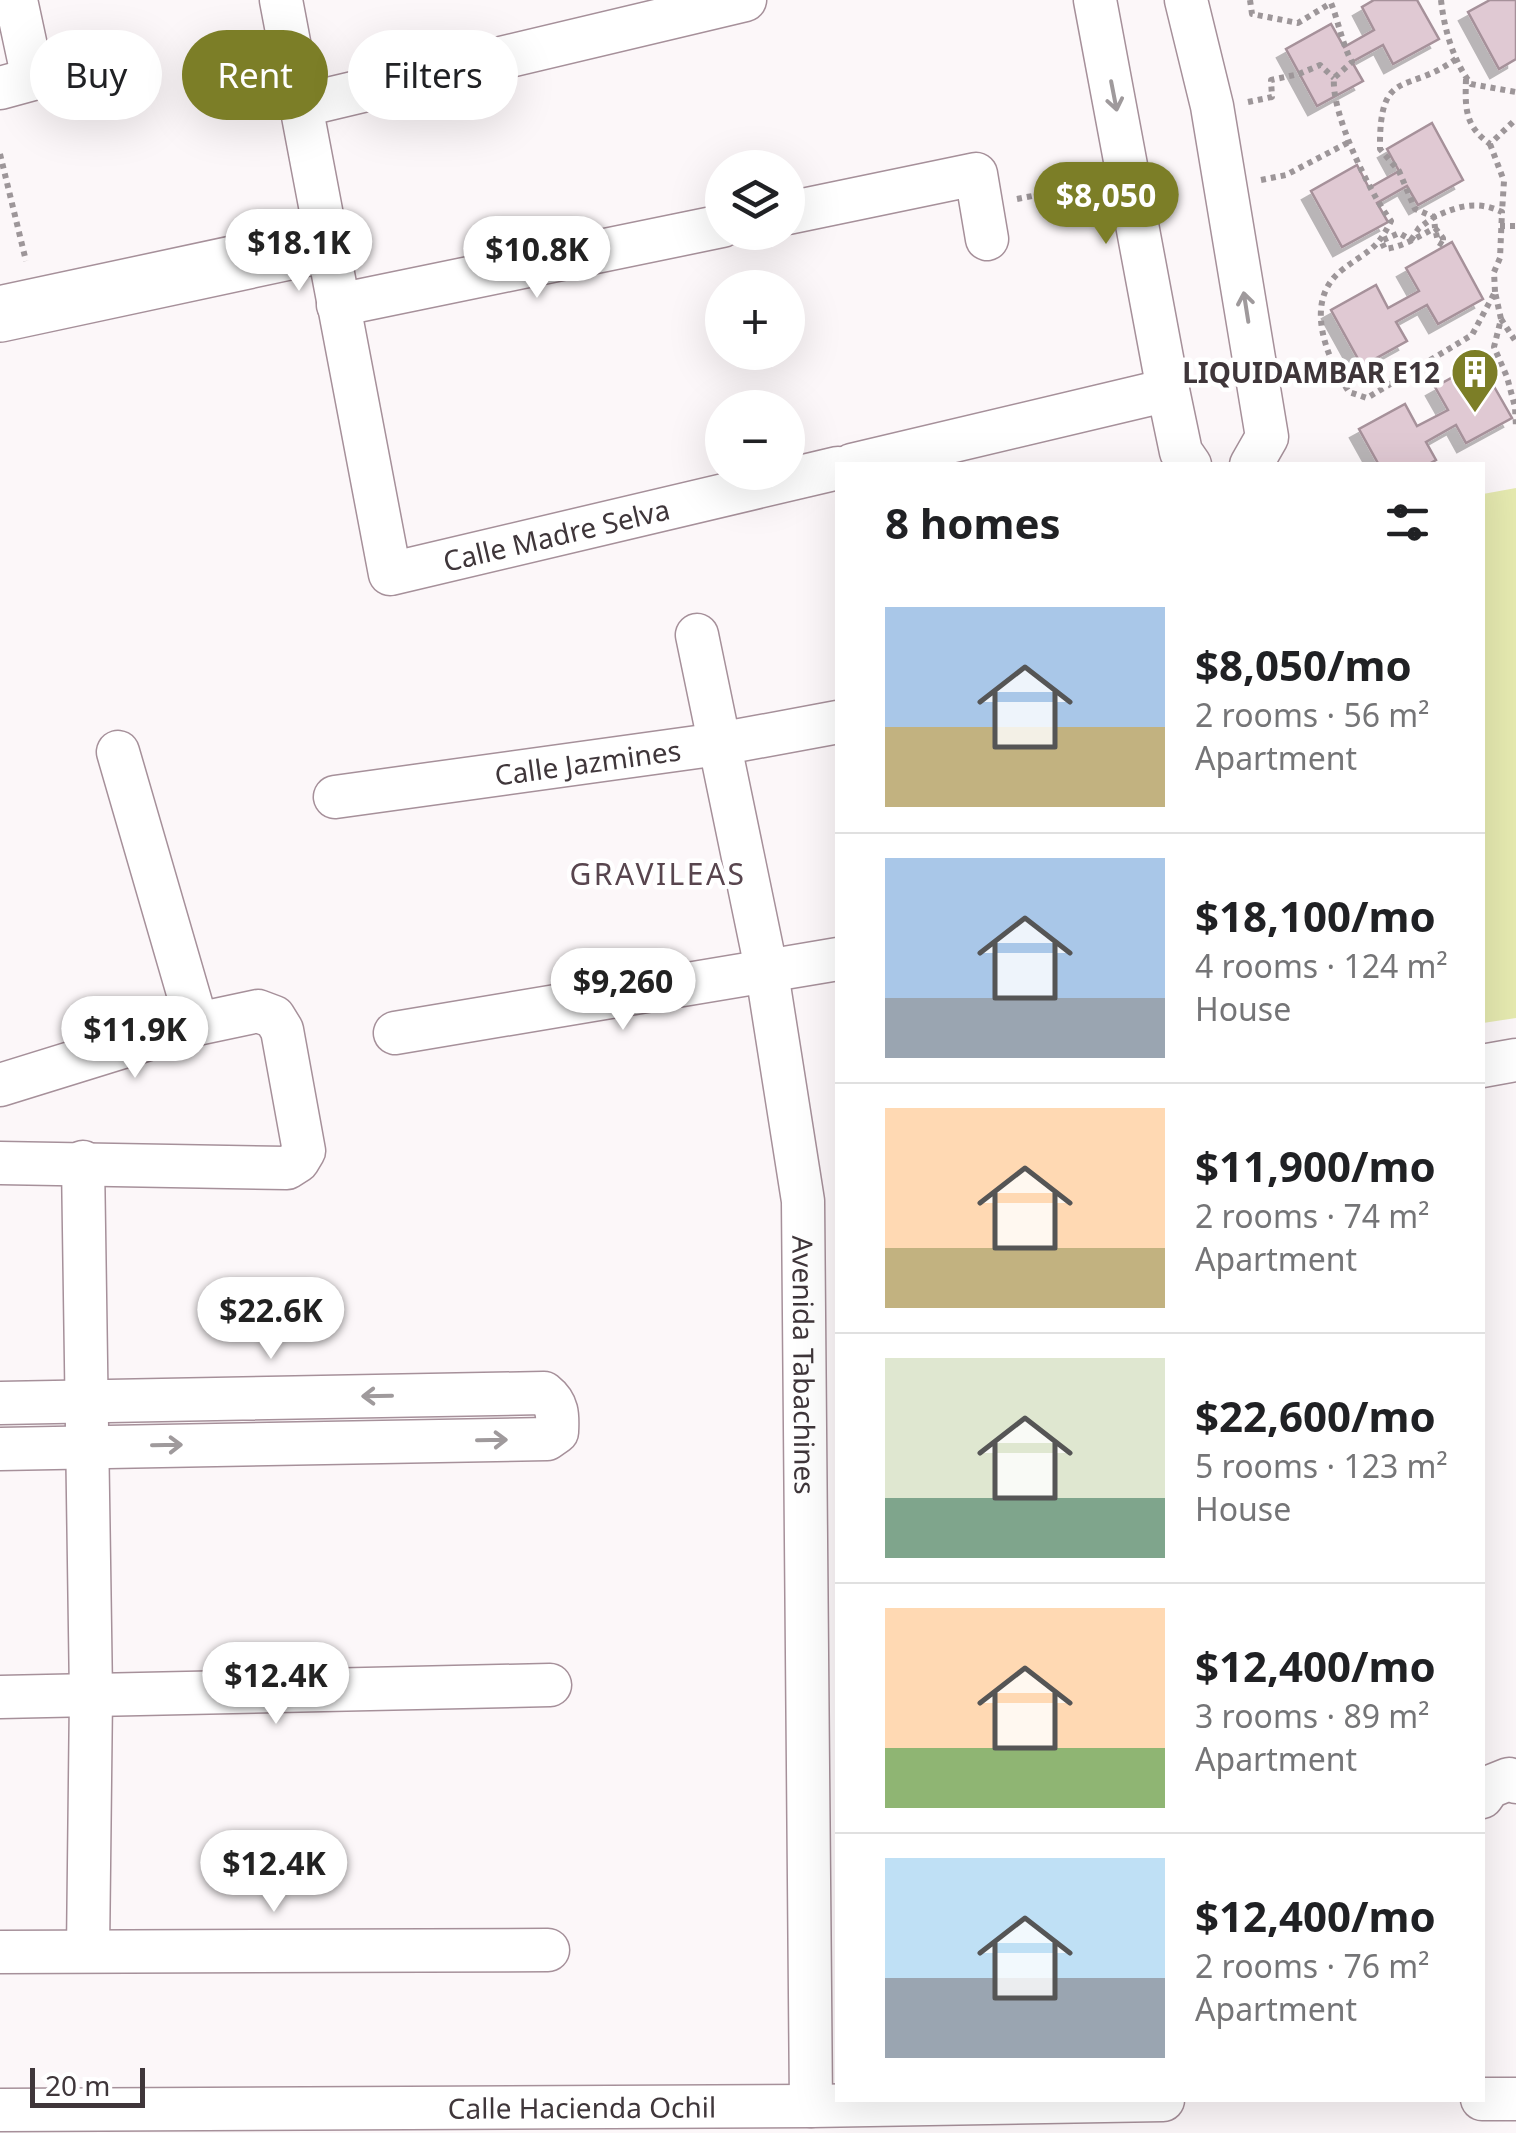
<!DOCTYPE html>
<meta charset="utf-8">
<style>
:root{--surface:#fff;--page:#f2f2f2;--text:#202124;--muted:#757577;--line:#e0e0e0;--accent:#7c7e27}
body{margin:0;font-family:"Noto Sans",sans-serif;background:var(--page);color:var(--text);height:100vh;display:flex;flex-direction:column;font-size:38px;white-space:nowrap}
*{box-sizing:border-box;margin:0}
p{font-size:32px;color:var(--muted)}
.icon{flex:none;width:55px;height:55px;fill:none;stroke:currentColor;stroke-width:2;stroke-linecap:round;stroke-linejoin:round}
.map{position:relative;flex:1;overflow:hidden}
.sheet{position:absolute;left:835px;top:462px;width:650px;height:1640px;display:flex;flex-direction:column;background:var(--surface);border-radius:0px;box-shadow:0 10px 40px #0002}
.sheet>*{flex:none}
.guide{position:absolute;left:30px;top:30px;width:655px;height:90px;display:flex;gap:20px}
.fabs{position:absolute;left:705px;top:150px;display:grid;gap:20px}
.fabs a{display:grid;place-items:center;width:100px;height:100px;border-radius:50%;background:var(--surface);box-shadow:0 10px 40px #0002;font-size:50px}
.scale{position:absolute;left:30px;bottom:25px;width:115px;box-sizing:border-box;padding-left:10px;border:5px solid #3f363a;border-top:0;font-size:28px;line-height:35px;white-space:nowrap;color:#3f363a;-webkit-text-stroke:8px #fff;paint-order:stroke}
.price{position:absolute;translate:-50% -85px;padding:0 22px;border-radius:35px;background:#fff;color:#222;font-size:32px;line-height:65px;filter:drop-shadow(0 2px 5px #0008)}
.price::after{content:'';position:absolute;left:50%;top:60px;width:30px;height:22px;margin-left:-15px;background:inherit;clip-path:polygon(0 0,100% 0,50% 100%)}
.price.on{background:var(--accent);color:#fff}
ul{padding:0;list-style:none}
li{display:flex;align-items:center;gap:30px;height:250px;padding:0 50px}
li+li{border-top:2px solid var(--line)}
li span{display:grid;place-items:center;flex:none;width:280px;height:200px;border-radius:0px;color:#555}
li>.icon{margin-inline-start:auto}
span .icon{width:120px;height:120px;fill:#fffc;stroke-width:1}
li b{font-size:42px}
h2{display:flex;justify-content:space-between;align-items:center;height:120px;padding:0 50px;font-size:42px}
.pill{padding:0 35px;border-radius:45px;background:var(--surface);box-shadow:0 10px 40px #0002;font-size:35px;line-height:90px}
.pill.on{background:var(--accent);color:#fff}
.map>svg:first-child{display:block}
</style>
<div class="map">
<svg width="1516" height="2133" viewBox="0 0 1516 2133">
<defs>
<filter id="shadow"><feDropShadow dx="-9" dy="9" stdDeviation="0" flood-color="#0004"/></filter>
</defs>
<rect width="100%" height="100%" fill="#fcf7f9"/>
<path fill="#e6eab0" d="M1516,488V1018L1483,1023V494Z"/>
<g fill="#e0c9d3" stroke="#a6919a" stroke-width="2.5" filter="url(#shadow)">
<path d="M1374,0H1417L1439,39L1393,64L1383,45L1352,62L1363,81L1317,106L1286,49L1331,24L1344,47L1374,30L1362,7Z"/>
<path d="M1490,0H1516V59L1499,69L1468,12Z"/>
<path d="M1432,123L1463,180L1418,205L1407,186L1377,203L1388,222L1342,247L1311,191L1357,165L1369,188L1399,171L1387,149Z"/>
<path d="M1452,242L1483,299L1438,324L1427,305L1396,322L1407,341L1362,366L1331,310L1376,285L1388,308L1419,291L1406,268Z"/>
<path d="M1480,362L1512,418L1466,443L1456,425L1426,442L1436,460L1427,465H1379L1359,429L1405,404L1417,426L1448,410L1435,387Z"/>
</g>
<g fill="none" stroke-linecap="round" stroke-linejoin="round">
<g stroke="#a6909a" stroke-width="45">
<g id="street">
<path id="s1" d="M281,0L390,574L838,468"/>
<path d="M1095,0L1168,390L1181,452L1190,465"/>
<path d="M1186,0L1212,106L1267,437L1251,465"/>
<path d="M0,88L33,79L16,0"/>
<path d="M299,106L745,0"/>
<path d="M788,213L976,174L987,239"/>
<path d="M338,305L722,226"/>
<path d="M852,465L1168,390"/>
<path id="s2" d="M697,635L767,973L803,1201L811,2106"/>
<path d="M118,752L197,1024"/>
<path id="s3" d="M335,797L719,744L838,722"/>
<path d="M395,1033L838,959"/>
<path d="M1482,1066L1516,1060"/>
<path d="M0,1085L197,1024L258,1011L274,1017L282,1030L304,1151L298,1161L287,1168L0,1163"/>
<path d="M83,1162L91,1695L88,1951"/>
<path d="M0,1403L544,1393C558,1404 558,1415 557,1432L547,1439L0,1449"/>
<path d="M0,1697L550,1685"/>
<path d="M1482,1797L1489,1787L1509,1779L1516,1782"/>
<path d="M0,1952L548,1950"/>
<path d="M1482,2099H1516"/>
<path id="s4" d="M0,2110L811,2106L1163,2100"/>
</g>
</g>
<g stroke="#a6909a" stroke-width="58">
<path id="secondary" d="M0,314L326,244"/>
</g>
<g stroke="#9d9699" stroke-width="6" stroke-dasharray="5 5" stroke-linecap="butt">
<path d="M1250,0L1252,14L1298,23L1331,3C1339,23 1342,44 1352,62L1334,78C1331,113 1369,192 1391,221C1376,252 1366,251 1342,270C1302,301 1327,359 1349,392L1367,398L1472,335L1495,292L1501,319L1494,347L1507,377L1515,407L1516,427"/>
<path d="M1441,0C1444,28 1453,61 1471,84L1516,92"/>
<path d="M1456,59C1407,95 1379,66 1380,149L1399,171L1415,209L1434,217C1458,206 1477,200 1502,212L1500,258L1494,272L1495,292"/>
<path d="M1466,79C1465,109 1465,126 1490,144L1516,119"/>
<path d="M1248,102L1272,97L1271,80L1299,74L1320,65L1334,78"/>
<path d="M1490,144L1504,181L1502,212"/>
<path d="M0,154L26,261"/>
<path d="M1261,180L1286,175L1351,141"/>
<path d="M1017,199L1093,184"/>
<path d="M1500,226H1516"/>
<path d="M1435,228L1443,238V245L1438,242Z"/>
<path d="M1411,240L1419,228L1434,217L1435,228C1419,236 1403,247 1385,249L1381,241L1399,233L1411,240"/>
<path d="M1501,319L1516,342"/>
</g>
<use href="#street" stroke="#fff" stroke-width="42"/>
<use href="#secondary" stroke="#fff" stroke-width="55"/>
</g>
<defs><path id="oneway-shaft" d="M-6 0H5M1.5-3L5.5 0L1.5 3" fill="none" stroke-width="1.6" stroke-linecap="round" stroke-linejoin="round" transform="scale(2.5)"/></defs>
<g stroke="#9f9a9c">
<use href="#oneway-shaft" transform="translate(1114 96) rotate(79)"/>
<use href="#oneway-shaft" transform="translate(1246 307) rotate(-99)"/>
<use href="#oneway-shaft" transform="translate(377 1396) rotate(179)"/>
<use href="#oneway-shaft" transform="translate(492 1440) rotate(-1)"/>
<use href="#oneway-shaft" transform="translate(167 1445) rotate(-1)"/>
</g>
<defs>
<g id="building-pin" transform="scale(2.5)"><path d="M0 17L-7.5 6A9.5 9.5 0 1 1 7.5 6Z" fill="#7c7e27" stroke="#fff"/><path d="M-4-6H4V6H1V3H-1V6H-4ZM-2.5-4.3h1.7v1.8h-1.7ZM.8-4.3h1.7v1.8H.8ZM-2.5-1h1.7V.8h-1.7ZM.8-1h1.7V.8H.8Z" fill="#fff"/></g>
</defs>
<g fill-rule="evenodd">
<use href="#building-pin" x="1475" y="372"/>
</g>
<g text-anchor="middle" dominant-baseline="central" stroke-width="9" stroke-linejoin="round" paint-order="stroke">
<g font-size="28" font-weight="bold" fill="#3f363a" stroke="#fff" text-anchor="end">
<text x="1440" y="372">LIQUIDAMBAR E12</text>
</g>
<g font-size="28" fill="#3f363a" stroke="#fff">
<text stroke="none"><textPath href="#s1" startOffset="755">Calle Madre Selva</textPath></text>
<text stroke="none"><textPath href="#s3" startOffset="255">Calle Jazmines</textPath></text>
<text stroke="none"><textPath href="#s2" startOffset="740">Avenida Tabachines</textPath></text>
<text stroke="none"><textPath href="#s4" startOffset="582">Calle Hacienda Ochil</textPath></text>
</g>
<g font-size="30" letter-spacing="2.5" fill="#58454e" stroke="#fff">
<text x="658" y="873">GRAVILEAS</text>
</g>
</g>
</svg>
<div class="fabs">
<a><svg class="icon" aria-label="layers" viewBox="0 0 24 24"><path d="M12 4l9 5-9 5-9-5zM3 14l9 5 9-5"/></svg></a>
<a>+</a>
<a>−</a>
</div>
<div class="scale">20 m</div>
<b class="price on" style="left:1106px;top:247px">$8,050</b>
<b class="price" style="left:299px;top:294px">$18.1K</b>
<b class="price" style="left:537px;top:301px">$10.8K</b>
<b class="price" style="left:623px;top:1033px">$9,260</b>
<b class="price" style="left:135px;top:1081px">$11.9K</b>
<b class="price" style="left:271px;top:1362px">$22.6K</b>
<b class="price" style="left:276px;top:1727px">$12.4K</b>
<b class="price" style="left:274px;top:1915px">$12.4K</b>
<div class="guide">
<a class="pill">Buy</a>
<a class="pill on">Rent</a>
<a class="pill">Filters</a>
</div>
<section class="sheet">
<h2>8 homes<svg class="icon" aria-label="filters" viewBox="0 0 24 24"><path d="M4 7h16M4 17h16"/><circle cx="9" cy="7" r="2"/><circle cx="15" cy="17" r="2"/></svg></h2>
<ul>
<li><span style="background:linear-gradient(#a9c7e8 60%,#c2b280 0)"><svg class="icon" aria-label="home" viewBox="0 0 24 24"><path d="M3 11l9-7 9 7M6 9v11h12V9"/></svg></span><div><b>$8,050/mo</b><p>2 rooms · 56 m²</p><p>Apartment</p></div></li>
<li><span style="background:linear-gradient(#a9c7e8 70%,#9aa5b1 0)"><svg class="icon" aria-label="home" viewBox="0 0 24 24"><path d="M3 11l9-7 9 7M6 9v11h12V9"/></svg></span><div><b>$18,100/mo</b><p>4 rooms · 124 m²</p><p>House</p></div></li>
<li><span style="background:linear-gradient(#ffd9b3 70%,#c2b280 0)"><svg class="icon" aria-label="home" viewBox="0 0 24 24"><path d="M3 11l9-7 9 7M6 9v11h12V9"/></svg></span><div><b>$11,900/mo</b><p>2 rooms · 74 m²</p><p>Apartment</p></div></li>
<li><span style="background:linear-gradient(#dfe7d0 70%,#7fa58c 0)"><svg class="icon" aria-label="home" viewBox="0 0 24 24"><path d="M3 11l9-7 9 7M6 9v11h12V9"/></svg></span><div><b>$22,600/mo</b><p>5 rooms · 123 m²</p><p>House</p></div></li>
<li><span style="background:linear-gradient(#ffd9b3 70%,#8fb573 0)"><svg class="icon" aria-label="home" viewBox="0 0 24 24"><path d="M3 11l9-7 9 7M6 9v11h12V9"/></svg></span><div><b>$12,400/mo</b><p>3 rooms · 89 m²</p><p>Apartment</p></div></li>
<li><span style="background:linear-gradient(#bfe0f5 60%,#9aa5b1 0)"><svg class="icon" aria-label="home" viewBox="0 0 24 24"><path d="M3 11l9-7 9 7M6 9v11h12V9"/></svg></span><div><b>$12,400/mo</b><p>2 rooms · 76 m²</p><p>Apartment</p></div></li>
</ul>
</section>
</div>
